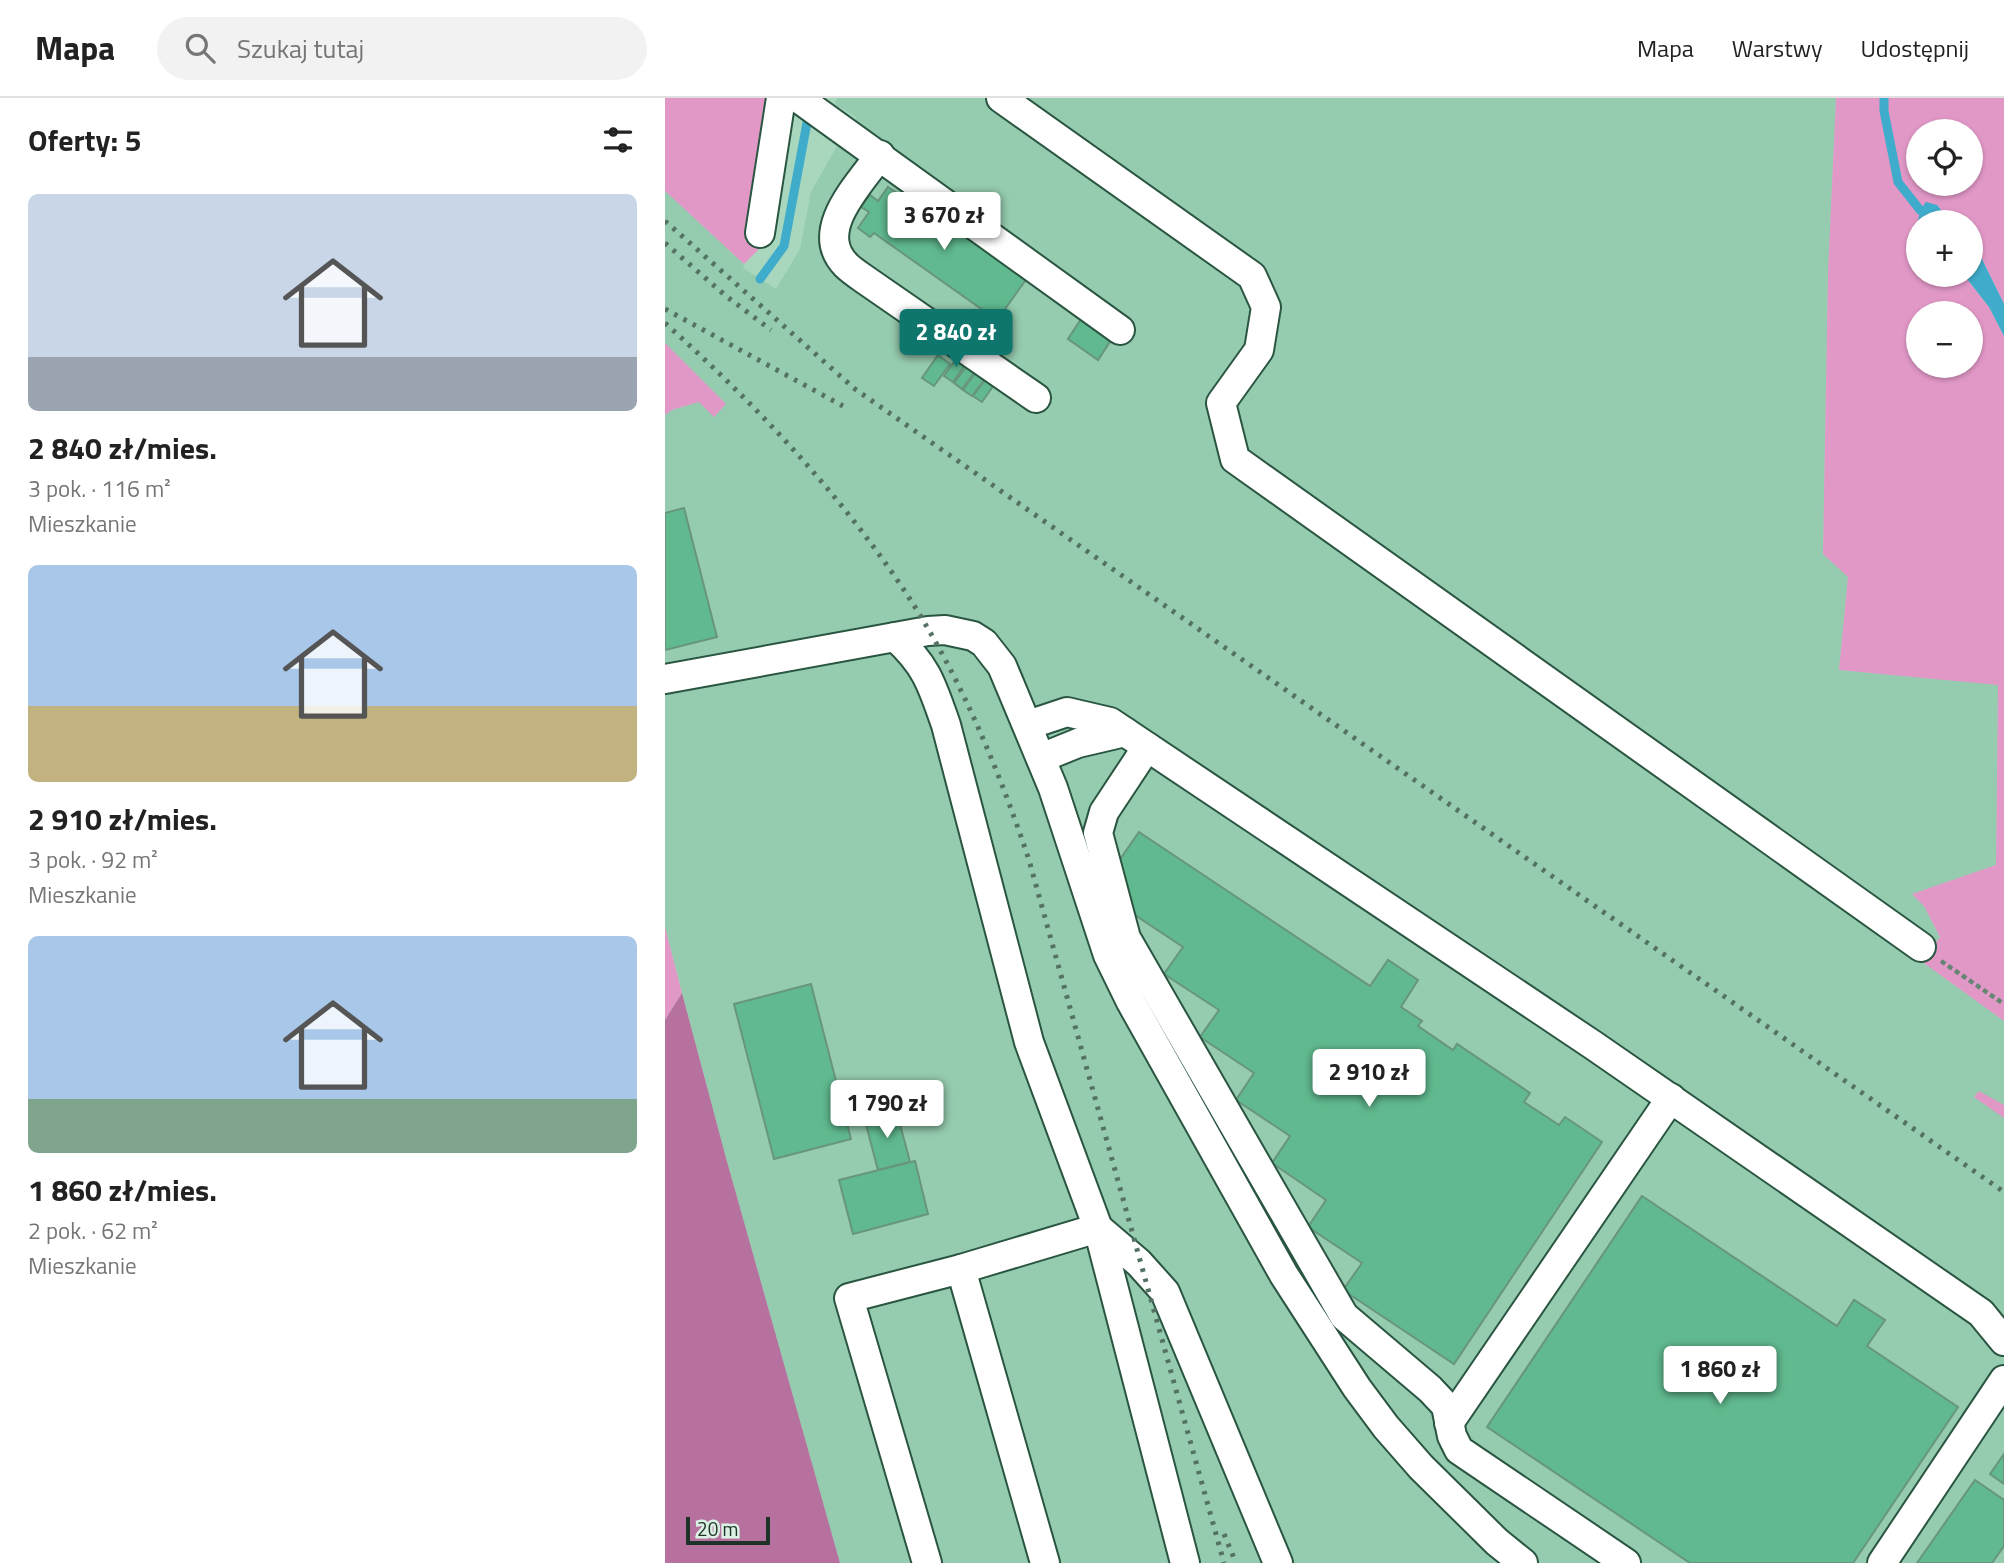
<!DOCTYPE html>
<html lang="pl">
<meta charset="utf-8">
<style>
:root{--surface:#fff;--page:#f2f2f2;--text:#222;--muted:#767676;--line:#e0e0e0;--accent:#0f766e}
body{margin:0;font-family:"Titillium Web",sans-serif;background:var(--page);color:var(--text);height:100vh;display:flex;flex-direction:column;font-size:26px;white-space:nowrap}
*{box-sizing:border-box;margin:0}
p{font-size:23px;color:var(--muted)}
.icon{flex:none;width:38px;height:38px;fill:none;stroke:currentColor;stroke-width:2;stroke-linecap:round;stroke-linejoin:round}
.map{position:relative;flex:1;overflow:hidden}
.side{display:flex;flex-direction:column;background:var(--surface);width:665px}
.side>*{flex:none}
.tools{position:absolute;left:1241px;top:21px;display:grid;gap:14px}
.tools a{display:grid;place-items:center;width:77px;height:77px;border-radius:50%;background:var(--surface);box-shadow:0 2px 5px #0004;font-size:35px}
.scale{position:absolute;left:21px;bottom:18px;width:84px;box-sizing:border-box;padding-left:7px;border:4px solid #1f3228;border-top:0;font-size:19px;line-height:24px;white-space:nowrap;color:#1f3228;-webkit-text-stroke:5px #daf1e4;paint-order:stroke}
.price{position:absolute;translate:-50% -60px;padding:0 16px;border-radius:7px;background:#fff;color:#222;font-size:23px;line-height:46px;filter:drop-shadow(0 2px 4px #0008)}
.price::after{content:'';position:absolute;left:50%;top:42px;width:21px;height:16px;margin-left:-10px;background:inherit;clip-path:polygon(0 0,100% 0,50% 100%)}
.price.on{background:var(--accent);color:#fff}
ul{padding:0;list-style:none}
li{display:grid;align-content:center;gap:14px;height:371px;padding:0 28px}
li span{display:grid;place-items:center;height:217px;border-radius:10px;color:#555}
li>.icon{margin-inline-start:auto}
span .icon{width:126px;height:126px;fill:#fffc;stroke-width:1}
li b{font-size:30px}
h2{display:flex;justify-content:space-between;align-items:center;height:84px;padding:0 28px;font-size:30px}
header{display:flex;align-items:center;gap:42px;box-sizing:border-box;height:98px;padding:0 35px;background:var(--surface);border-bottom:2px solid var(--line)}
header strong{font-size:33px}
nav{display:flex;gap:38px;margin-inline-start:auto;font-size:24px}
.search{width:490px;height:63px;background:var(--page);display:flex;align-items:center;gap:18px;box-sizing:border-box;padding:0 24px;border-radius:38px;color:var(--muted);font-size:26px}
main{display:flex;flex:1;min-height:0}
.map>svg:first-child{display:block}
</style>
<header>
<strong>Mapa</strong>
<div class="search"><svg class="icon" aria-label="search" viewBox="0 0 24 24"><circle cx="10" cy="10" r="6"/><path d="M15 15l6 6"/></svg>Szukaj tutaj</div>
<nav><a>Mapa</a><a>Warstwy</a><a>Udostępnij</a></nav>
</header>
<main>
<section class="side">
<h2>Oferty: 5<svg class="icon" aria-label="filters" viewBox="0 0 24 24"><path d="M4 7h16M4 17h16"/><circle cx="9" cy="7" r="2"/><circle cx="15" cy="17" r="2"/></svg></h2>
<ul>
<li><span style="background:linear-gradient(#c9d6e8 75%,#9aa5b1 0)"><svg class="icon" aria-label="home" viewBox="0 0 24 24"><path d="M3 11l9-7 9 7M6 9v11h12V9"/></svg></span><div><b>2 840 zł/mies.</b><p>3 pok. · 116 m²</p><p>Mieszkanie</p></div></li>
<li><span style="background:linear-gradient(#a9c7e8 65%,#c2b280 0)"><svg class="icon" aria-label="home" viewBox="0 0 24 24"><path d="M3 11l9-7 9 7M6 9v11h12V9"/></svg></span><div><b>2 910 zł/mies.</b><p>3 pok. · 92 m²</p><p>Mieszkanie</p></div></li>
<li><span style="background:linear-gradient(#a9c7e8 75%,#7fa58c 0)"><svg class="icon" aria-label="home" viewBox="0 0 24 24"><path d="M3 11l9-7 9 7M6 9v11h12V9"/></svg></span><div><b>1 860 zł/mies.</b><p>2 pok. · 62 m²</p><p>Mieszkanie</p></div></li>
</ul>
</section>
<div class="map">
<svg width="1339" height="1465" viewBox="0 0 1339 1465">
<rect width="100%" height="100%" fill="#a8d7bd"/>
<path fill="#95cbae" d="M172,0H1171L1163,173L1158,455L1183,479L1174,572L1333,586L1331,767L1247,796L1259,808L1275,839L1257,864L1339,923V1465H175L61,1060L0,829V317L7,312L34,304L61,306L0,245V93L79,166L78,170L111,191L135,151L146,94L176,41L192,20L170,6Z"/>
<g fill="#e198c7" fill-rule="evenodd">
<path d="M0,0H101L105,13L80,142L99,146L79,166L0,93Z"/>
<path d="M1171,0H1339V206L1314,155L1306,147V124H1286L1272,107L1255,112L1252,132L1253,177H1299L1324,209L1339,238V923L1256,863L1275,839L1259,808L1247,796L1331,767L1333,587L1174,572L1183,479L1158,456L1163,173ZM1253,33H1306V86H1253ZM1253,215H1306V268H1253Z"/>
<path d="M0,245L61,306L49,319L34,304L7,312L0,317Z"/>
<path d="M0,829L17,895L0,922Z"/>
<path d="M1314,993L1339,1007V1020L1309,999Z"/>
</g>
<path fill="#b7719f" d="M17,895L61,1060L175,1465H0V922Z"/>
<g fill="#40accb">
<path d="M1261,104L1272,107L1286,124H1253L1255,112Z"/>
<path d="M1306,147L1314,155L1339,206V238L1324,209L1299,177H1306Z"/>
</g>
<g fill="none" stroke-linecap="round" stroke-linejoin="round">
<g stroke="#40accb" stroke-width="9">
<path d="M1219,0V13L1233,84L1255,112"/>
<path d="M95,181L119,148L144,14"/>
</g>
</g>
<g fill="#61ba8f" stroke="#68957d" stroke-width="2">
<path d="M223,89L274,124L279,119L363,179L332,222L209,135L205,139L193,130L204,114L196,109L205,97L213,103Z"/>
<path d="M418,218L448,239L433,262L403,241Z"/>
<path d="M273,257L285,266L269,288L257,280Z"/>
<path d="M294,257L302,264L288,284L279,278Z"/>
<path d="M304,265L312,271L297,291L289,285Z"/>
<path d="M313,271L322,278L307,298L298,292Z"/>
<path d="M323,278L331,284L317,304L308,298Z"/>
<path d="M19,410L52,539L0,552V415Z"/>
<path d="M474,734L705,888L723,862L753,882L736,909L757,923L753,928L788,952L792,946L865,995L859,1004L894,1027L900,1019L937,1044L789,1266L678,1192L697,1165L643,1129L661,1102L607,1065L625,1038L571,1002L589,975L535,939L554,912L499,876L518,849L470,817L454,763Z"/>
<path d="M146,886L186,1041L109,1061L69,906Z"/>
<path d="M231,1011L245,1064L213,1072L199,1019Z"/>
<path d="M250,1063L263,1116L188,1136L174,1082Z"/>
<path d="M977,1098L1172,1228L1189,1202L1220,1222L1202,1248L1293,1309L1188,1465H1025L822,1329Z"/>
<path d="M1339,1356V1386L1325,1376Z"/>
<path d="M1310,1382L1339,1402V1448L1327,1465H1252Z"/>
</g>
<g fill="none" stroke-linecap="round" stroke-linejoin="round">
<g stroke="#2a5641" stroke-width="32">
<g id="minor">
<path d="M133,0L455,232"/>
<path d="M336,0L587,178L601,209L594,252L556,305L570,361L1256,849"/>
<path d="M215,57C195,86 147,132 181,167C187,173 195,178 202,183L371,300"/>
<path d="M95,135L116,0"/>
<path d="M230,539C262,568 267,587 281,627L364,944L433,1130L296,1171L184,1200L262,1465"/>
<path d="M0,581L263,533L280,532L308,538L319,545L337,568L388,690L443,857L466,904L619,1177L692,1290L721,1329L756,1369L832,1444L858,1465"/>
<path d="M363,627L402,614L445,624L928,947L1316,1215L1339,1243"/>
<path d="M482,649L439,714L433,735L461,840L679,1218L765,1291L781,1308L787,1338L794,1352L961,1465"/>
<path d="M376,660L413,645L460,634"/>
<path d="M433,1130L474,1165L500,1194L613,1465"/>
<path d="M433,1130L520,1465"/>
<path d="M296,1171L380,1465"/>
<path d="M784,1325L1006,1000"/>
<path d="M1217,1465L1339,1282"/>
</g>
</g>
<path stroke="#658674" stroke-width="4.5" stroke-dasharray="5 3.5" stroke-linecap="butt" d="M1276,863L1339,906"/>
<use href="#minor" stroke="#fff" stroke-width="28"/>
<g stroke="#547262" stroke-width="5" stroke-dasharray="3.5 7" stroke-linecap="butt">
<path d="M0,123L190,291L1339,1094"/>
<path d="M0,145L61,198L106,232"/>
<path d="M0,211L178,308"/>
<path d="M0,225C89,305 170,390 237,489C292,571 333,669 364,762L559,1465"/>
<path d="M559,1436L571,1465"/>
</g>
</g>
</svg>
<div class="tools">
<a><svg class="icon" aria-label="locate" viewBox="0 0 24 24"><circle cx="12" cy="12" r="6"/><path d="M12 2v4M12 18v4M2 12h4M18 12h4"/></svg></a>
<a>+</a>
<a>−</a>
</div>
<div class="scale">20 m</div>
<b class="price" style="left:279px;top:154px">3 670 zł</b>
<b class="price on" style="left:291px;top:271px">2 840 zł</b>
<b class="price" style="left:704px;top:1011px">2 910 zł</b>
<b class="price" style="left:222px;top:1042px">1 790 zł</b>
<b class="price" style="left:1055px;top:1308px">1 860 zł</b>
</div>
</main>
